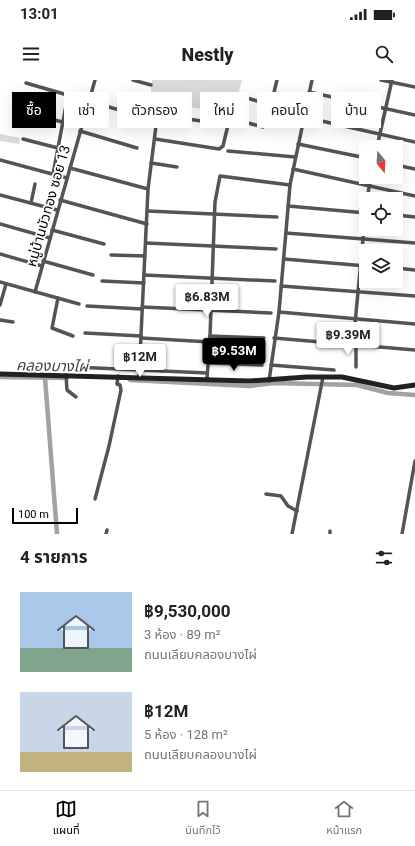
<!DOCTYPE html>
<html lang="th">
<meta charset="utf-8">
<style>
:root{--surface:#fff;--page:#f6f6f6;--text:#202124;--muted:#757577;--line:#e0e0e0;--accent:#000}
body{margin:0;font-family:Roboto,"Noto Sans Thai",sans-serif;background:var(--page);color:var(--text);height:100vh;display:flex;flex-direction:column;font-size:15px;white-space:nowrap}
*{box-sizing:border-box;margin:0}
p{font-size:13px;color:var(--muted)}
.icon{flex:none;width:22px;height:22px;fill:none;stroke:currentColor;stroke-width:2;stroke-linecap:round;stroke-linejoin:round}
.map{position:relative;height:454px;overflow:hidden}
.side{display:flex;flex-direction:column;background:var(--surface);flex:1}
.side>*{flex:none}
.hud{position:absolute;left:12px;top:12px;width:391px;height:36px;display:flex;gap:8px}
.needle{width:26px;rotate:162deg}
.controls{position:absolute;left:359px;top:60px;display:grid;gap:8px}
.controls a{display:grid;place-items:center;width:44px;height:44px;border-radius:0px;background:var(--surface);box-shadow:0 4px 16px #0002;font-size:20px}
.scale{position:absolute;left:12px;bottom:10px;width:66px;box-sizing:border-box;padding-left:4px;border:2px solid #000;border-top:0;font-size:11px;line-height:14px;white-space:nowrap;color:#000;-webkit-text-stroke:3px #fff;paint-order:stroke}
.price{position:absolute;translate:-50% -34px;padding:0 9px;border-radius:4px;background:#fff;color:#222;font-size:13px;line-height:26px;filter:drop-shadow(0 1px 2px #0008)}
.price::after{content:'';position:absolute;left:50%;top:24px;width:12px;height:9px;margin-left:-6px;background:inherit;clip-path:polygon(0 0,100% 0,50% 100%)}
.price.selected{background:var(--accent);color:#fff}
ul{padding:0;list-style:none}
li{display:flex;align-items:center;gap:12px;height:100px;padding:0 20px}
li span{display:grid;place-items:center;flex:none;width:112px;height:80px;border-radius:0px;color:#555}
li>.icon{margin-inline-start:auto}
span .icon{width:48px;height:48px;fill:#fffc;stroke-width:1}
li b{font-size:17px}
h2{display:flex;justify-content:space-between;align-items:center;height:48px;padding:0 20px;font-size:17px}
.tag{padding:0 14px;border-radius:0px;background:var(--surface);box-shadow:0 4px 16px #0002;font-size:14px;line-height:36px}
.tag.selected{background:var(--accent);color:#fff}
.status{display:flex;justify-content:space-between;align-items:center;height:28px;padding:0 20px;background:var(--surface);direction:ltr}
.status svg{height:11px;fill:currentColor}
header{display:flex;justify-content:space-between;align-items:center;height:52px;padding:0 20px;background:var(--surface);font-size:18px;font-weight:800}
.dock{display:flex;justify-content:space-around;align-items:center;height:56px;border-top:1px solid var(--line);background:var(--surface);font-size:11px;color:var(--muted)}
.dock a{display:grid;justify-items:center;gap:2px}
.dock .selected{color:var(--accent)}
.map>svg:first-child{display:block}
</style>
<div class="status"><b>13:01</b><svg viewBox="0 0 49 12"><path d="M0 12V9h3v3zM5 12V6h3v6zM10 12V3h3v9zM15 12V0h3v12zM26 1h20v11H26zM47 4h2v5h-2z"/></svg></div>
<header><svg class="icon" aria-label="menu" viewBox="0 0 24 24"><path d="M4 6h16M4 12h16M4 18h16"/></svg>Nestly<svg class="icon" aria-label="search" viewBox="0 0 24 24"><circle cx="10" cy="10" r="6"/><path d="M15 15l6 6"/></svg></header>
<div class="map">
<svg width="415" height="454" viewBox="0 0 415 454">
<rect width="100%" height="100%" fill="#fff"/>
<g fill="#dbdbdb">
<path d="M152,0H242L233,33L150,22Z"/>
<path d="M0,54L20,58L19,64L0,61Z"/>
</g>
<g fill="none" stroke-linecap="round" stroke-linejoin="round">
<g stroke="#a2a2a2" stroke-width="4.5">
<path d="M0,297L67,298"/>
<path d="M45,298L57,454"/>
<path d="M130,300L249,306L274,303L357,305L388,313L415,315"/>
</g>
<g stroke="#545454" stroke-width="3.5">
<path d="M133,0L151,5"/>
<path d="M381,0L415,7"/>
<path d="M26,3L147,38"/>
<path d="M309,12L415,35"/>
<path d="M240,16L271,25"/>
<path d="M20,30L62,42"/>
<path d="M304,37L415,62"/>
<path d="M80,51L137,68"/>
<path d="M23,59L58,68"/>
<path d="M155,59L219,69L223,66L228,45"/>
<path d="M298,64L366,78"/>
<path d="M377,67L392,0"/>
<path d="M228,71L295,77"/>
<path d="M0,80L67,98"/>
<path d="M151,83L177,87"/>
<path d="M396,85L415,89"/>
<path d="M70,88L148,109"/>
<path d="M293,89L415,116"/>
<path d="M53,94L68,15"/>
<path d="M0,115L57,130"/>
<path d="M367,119L371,97"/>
<path d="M60,120L147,144"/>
<path d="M31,123L35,104"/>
<path d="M288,126L366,133"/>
<path d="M148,131L277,137"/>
<path d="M396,135L415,137"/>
<path d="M0,144L50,158"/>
<path d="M52,150L104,164"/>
<path d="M286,153L415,163"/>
<path d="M146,163L276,169"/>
<path d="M0,174L42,186"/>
<path d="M111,175L145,176"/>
<path d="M284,179L366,186"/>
<path d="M43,181L93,195"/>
<path d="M396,188L415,190"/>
<path d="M144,195L275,201"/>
<path d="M102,201L144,203"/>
<path d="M0,202L79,224"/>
<path d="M281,206L415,216"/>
<path d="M35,212L95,0"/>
<path d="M58,218L52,248L73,256"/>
<path d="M0,225L6,204"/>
<path d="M87,226L142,229"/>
<path d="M142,227L271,233"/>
<path d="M279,232L415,244"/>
<path d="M0,240L13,242"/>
<path d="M85,253L141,256"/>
<path d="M210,256L264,258"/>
<path d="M141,258L210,262"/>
<path d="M274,258L415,270"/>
<path d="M353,265L366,127"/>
<path d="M208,283L262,285"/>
<path d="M271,285L334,290"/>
<path d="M74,287L207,293"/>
<path d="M356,287V265"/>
<path d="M66,295L67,310L76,317"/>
<path d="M139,297L148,109L157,38L161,35L228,45L233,39L263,47L266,45L277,0"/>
<path d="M207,299L210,256L215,122L220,96L290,105"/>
<path d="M269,301L279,232L290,105L312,0"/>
<path d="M266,414L281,416L288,426L297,431"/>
<path d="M95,419L109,366L121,310L120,305L117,304L118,296"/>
<path d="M106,454L107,450"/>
<path d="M292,454L323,297"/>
<path d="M330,454V451"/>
<path d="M402,454L415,381"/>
</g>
<path stroke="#212121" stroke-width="5" d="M0,294L249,301L307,297H342L394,308L415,305"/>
</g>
<g text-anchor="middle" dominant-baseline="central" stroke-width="3.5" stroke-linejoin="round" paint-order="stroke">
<g font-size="14" fill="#000" stroke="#fff">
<text transform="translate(48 126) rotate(-74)">หมู่บ้านบัวทอง ซอย 13</text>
</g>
<g font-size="15" font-style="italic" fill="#434343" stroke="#fff">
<text transform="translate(52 286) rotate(1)">คลองบางไผ่</text>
</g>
</g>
</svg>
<div class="controls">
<a><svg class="needle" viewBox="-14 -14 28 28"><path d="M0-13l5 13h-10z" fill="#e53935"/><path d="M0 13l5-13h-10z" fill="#757577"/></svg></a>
<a><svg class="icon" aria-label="locate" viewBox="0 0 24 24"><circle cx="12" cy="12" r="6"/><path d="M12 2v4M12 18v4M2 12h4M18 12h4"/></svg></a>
<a><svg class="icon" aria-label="layers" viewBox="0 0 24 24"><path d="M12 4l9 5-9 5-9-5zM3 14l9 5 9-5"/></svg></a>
</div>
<div class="scale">100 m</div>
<b class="price" style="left:207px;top:238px">฿6.83M</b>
<b class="price" style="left:348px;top:276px">฿9.39M</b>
<b class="price selected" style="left:234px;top:292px">฿9.53M</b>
<b class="price" style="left:140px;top:298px">฿12M</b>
<div class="hud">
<a class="tag selected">ซื้อ</a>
<a class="tag">เช่า</a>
<a class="tag">ตัวกรอง</a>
<a class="tag">ใหม่</a>
<a class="tag">คอนโด</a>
<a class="tag">บ้าน</a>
</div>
</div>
<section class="side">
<h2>4 รายการ<svg class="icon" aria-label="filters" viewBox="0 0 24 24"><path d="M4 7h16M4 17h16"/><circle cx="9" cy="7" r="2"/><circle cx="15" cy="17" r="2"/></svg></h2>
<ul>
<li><span style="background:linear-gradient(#a9c7e8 70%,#7fa58c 0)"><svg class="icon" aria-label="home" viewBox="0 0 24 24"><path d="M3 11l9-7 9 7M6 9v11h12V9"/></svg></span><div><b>฿9,530,000</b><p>3 ห้อง · 89 m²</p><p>ถนนเลียบคลองบางไผ่</p></div></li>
<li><span style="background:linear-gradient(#c9d6e8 75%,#c2b280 0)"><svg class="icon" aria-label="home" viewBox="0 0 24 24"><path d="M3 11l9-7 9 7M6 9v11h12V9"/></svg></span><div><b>฿12M</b><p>5 ห้อง · 128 m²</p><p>ถนนเลียบคลองบางไผ่</p></div></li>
</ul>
</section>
<nav class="dock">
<a class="selected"><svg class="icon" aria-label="map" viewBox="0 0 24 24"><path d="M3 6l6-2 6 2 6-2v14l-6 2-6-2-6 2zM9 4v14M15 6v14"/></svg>แผนที่</a>
<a><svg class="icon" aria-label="saved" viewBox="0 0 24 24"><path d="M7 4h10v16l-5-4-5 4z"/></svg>บันทึกไว้</a>
<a><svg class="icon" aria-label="home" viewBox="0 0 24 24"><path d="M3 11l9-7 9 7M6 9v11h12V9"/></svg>หน้าแรก</a>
</nav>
